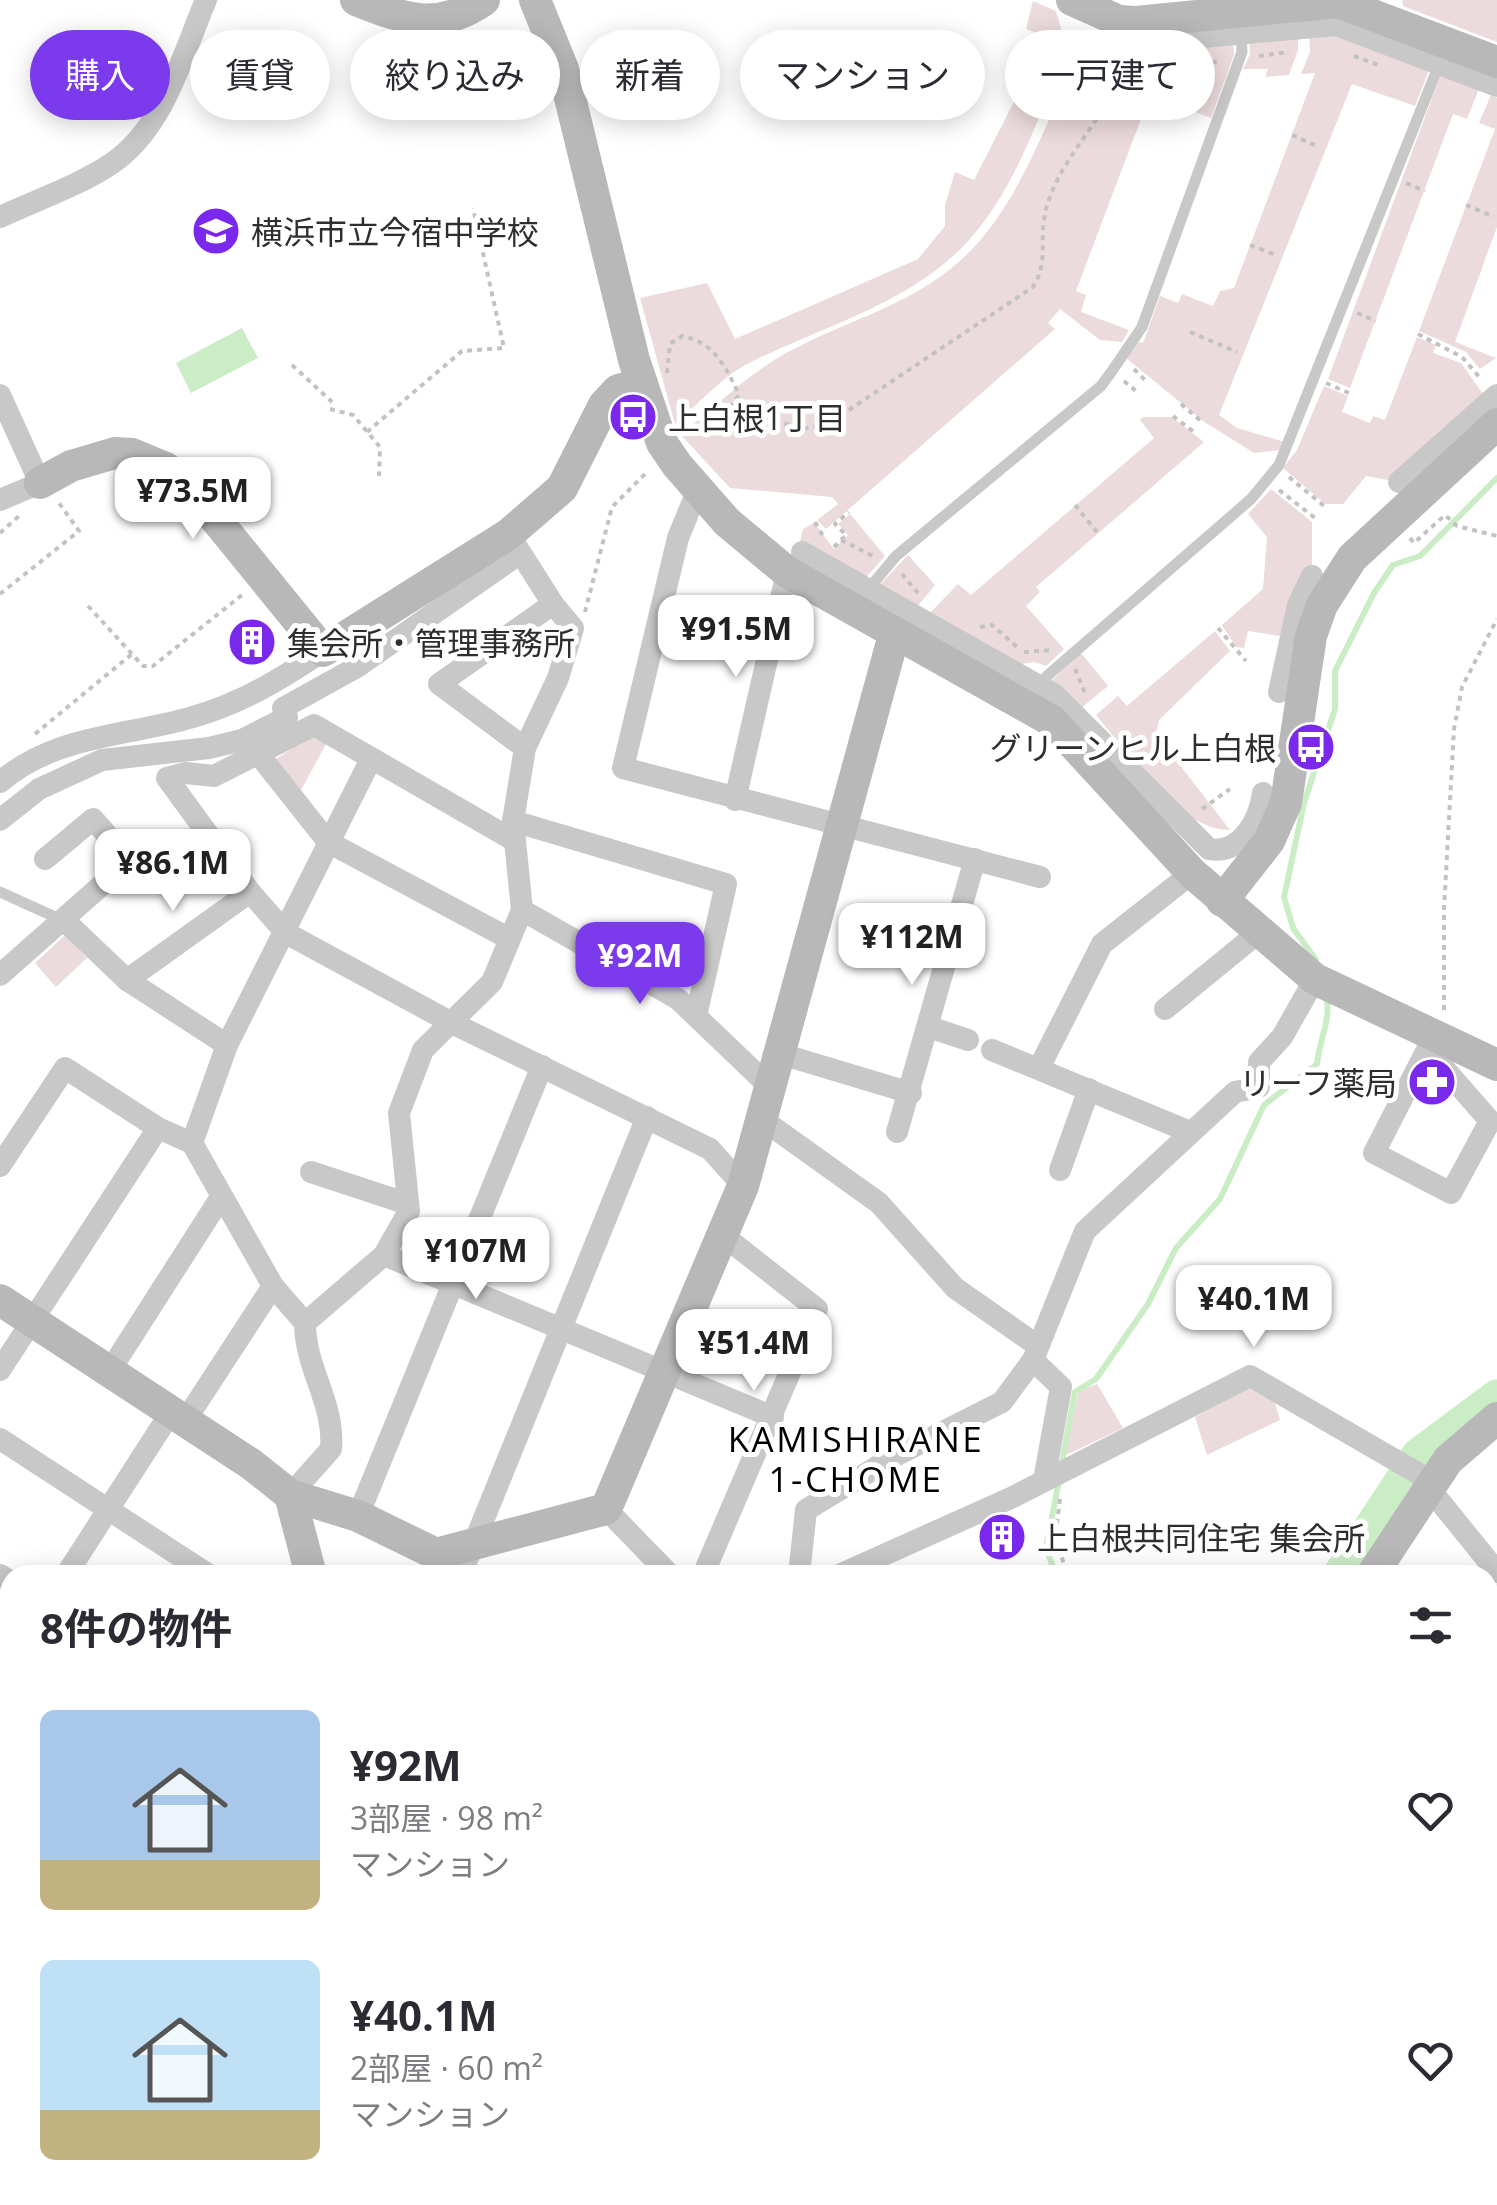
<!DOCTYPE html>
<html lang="ja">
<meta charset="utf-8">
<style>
:root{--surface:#fff;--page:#f2f2f3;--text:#2b2b33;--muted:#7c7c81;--accent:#7c3aed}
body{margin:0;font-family:"Open Sans","Noto Sans JP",sans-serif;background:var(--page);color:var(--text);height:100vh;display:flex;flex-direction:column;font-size:38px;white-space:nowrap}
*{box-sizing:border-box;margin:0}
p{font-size:32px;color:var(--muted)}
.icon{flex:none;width:55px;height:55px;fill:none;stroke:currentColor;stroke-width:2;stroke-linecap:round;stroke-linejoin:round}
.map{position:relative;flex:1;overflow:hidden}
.details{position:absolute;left:0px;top:1565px;width:1498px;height:640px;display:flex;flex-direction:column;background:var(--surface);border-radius:30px 30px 0 0;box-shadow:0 5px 25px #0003}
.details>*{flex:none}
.guide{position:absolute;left:30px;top:30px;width:1438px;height:90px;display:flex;gap:20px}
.price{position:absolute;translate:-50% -85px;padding:0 22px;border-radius:20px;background:#fff;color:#222;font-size:32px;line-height:65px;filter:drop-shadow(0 2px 5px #0008)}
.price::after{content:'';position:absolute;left:50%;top:60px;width:30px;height:22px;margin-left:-15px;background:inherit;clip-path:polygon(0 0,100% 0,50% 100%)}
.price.selected{background:var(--accent);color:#fff}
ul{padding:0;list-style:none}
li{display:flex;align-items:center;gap:30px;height:250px;padding:0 40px}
li span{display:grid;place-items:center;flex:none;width:280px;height:200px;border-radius:15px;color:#555}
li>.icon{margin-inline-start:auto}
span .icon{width:120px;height:120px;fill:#fffc;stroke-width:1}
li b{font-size:42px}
h2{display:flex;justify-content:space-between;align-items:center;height:120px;padding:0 40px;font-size:42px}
.pill{padding:0 35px;border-radius:45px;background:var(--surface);box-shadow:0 5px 25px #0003;font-size:35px;line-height:90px}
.pill.selected{background:var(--accent);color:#fff}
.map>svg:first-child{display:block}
</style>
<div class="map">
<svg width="1497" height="2205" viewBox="0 0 1497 2205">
<rect width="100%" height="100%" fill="#fff"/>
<g fill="#ecdbdc">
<path d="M1402,0H1497V42L1403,6Z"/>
<path d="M1033,1L1056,11L1062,31L1071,36C1043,104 1020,183 969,240C912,303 826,325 751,362C724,375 698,404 675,424L640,298L707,283L735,339L918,259L945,226V205L955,172L974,180L1047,37L1026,29Z"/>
<path d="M1323,32L1430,68L1415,106L1352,84L1219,415L1237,428L1285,442L1281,450L1254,453L1203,421L1126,358L1139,342L1143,343L1160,296L1178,303L1182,294L1213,306L1220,291L1234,288L1315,73L1301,74L1310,52L1309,33Z"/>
<path d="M1298,33V50L1289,75L1265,77L1268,69H1243L1250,54L1249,40Z"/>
<path d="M1083,40L1110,43L1112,88C1144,36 1179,44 1233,41L1234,55L1211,118L1150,95L1076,291L1086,295L1081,312L1129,330L1122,342L1100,340L1060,309L1048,323L1055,329L826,529L817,520L838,504L832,497L730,488L681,435C711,410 742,380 776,359C837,322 908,309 962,259C1022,204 1050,112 1083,40Z"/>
<path d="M1442,71L1480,86L1467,119L1453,114L1350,388L1328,379Z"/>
<path d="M1491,95L1497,98V227L1455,342L1496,358L1480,369L1466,352L1419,331L1495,129L1479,123Z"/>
<path d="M1417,337L1436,345L1433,353L1461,363L1489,402L1399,482L1366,476L1343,504H1325L1283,468L1297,450L1324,386L1348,396L1342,412L1370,423L1373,416L1385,420Z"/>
<path d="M1143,417H1172L1204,442L1036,587L1040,592L1026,606L1064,649L1046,666L1034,662L1016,665L926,617L958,584L971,595L1154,438L1140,420Z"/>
<path d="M1271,489L1312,522V576L1280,636L1248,631L1244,648L1236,647L1222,625L1263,589L1267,537L1248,514Z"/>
<path d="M850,514L885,556L861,583L800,541L803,529L814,523L834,549L848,535L838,524Z"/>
<path d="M908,555L935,585L912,613L874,591Z"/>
<path d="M1215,631L1230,651L1159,720L1156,734L1230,830C1179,831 1127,751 1096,715L1118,696L1127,706Z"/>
<path d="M1081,653L1108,686L1080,709L1049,683Z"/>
<path d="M312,735L326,744L299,794L273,761Z"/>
<path d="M65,935L87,958L56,987L35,963Z"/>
<path d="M1097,1384L1123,1428L1064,1456L1079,1391Z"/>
<path d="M1248,1388L1275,1403L1280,1420L1207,1455L1195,1417Z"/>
</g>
<path fill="#cbedc6" d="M242,328L258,358L191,393L176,363Z"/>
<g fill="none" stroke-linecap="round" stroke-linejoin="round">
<g stroke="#cbedc6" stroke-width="6">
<path d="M1316,960L1293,928L1284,897L1304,803L1335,709V671L1374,593L1393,565L1420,556L1497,478"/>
<path d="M1061,1467L1075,1392L1096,1379L1148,1304L1176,1248L1220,1199L1264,1105L1317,1064C1319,1040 1332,1019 1326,996"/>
<path d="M1056,1575L1046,1548L1059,1480"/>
</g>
<g stroke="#cbedc6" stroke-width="35">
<path d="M1340,1575L1419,1455L1497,1397"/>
<path d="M0,2135L10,2132"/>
</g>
<g stroke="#c2c2c2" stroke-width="4" stroke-dasharray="5 5" stroke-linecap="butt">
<path d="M1259,56L1289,52"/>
<path d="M1354,56L1381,66"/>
<path d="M1123,72C1154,57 1189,71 1221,60"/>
<path d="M1113,80V45"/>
<path d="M1292,135L1319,147"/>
<path d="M1406,183L1425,191"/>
<path d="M1466,205L1494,217"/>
<path d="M1250,245L1278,256"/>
<path d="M1357,313L1376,321"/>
<path d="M1190,332L1237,352"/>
<path d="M1418,334L1462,357L1481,379"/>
<path d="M292,365L332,402"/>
<path d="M1134,369L1145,380"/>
<path d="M667,373L670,344L682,336C714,342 726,367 739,395L725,415L749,429L770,419L802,429L828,424L1033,287C1048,262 1040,246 1044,220C1050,178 1081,145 1102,110C1115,89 1118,66 1140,52"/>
<path d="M1124,381L1136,391"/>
<path d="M1326,383L1349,393"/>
<path d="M1181,404L1202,422"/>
<path d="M330,409L353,415L380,447L379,476"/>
<path d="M1173,416L1194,432"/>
<path d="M367,432L462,351L504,348L473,208"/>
<path d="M1289,477L1324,506"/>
<path d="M1279,490L1315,518"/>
<path d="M1075,505L1097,532"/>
<path d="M815,522L824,538"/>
<path d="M0,533L19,516"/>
<path d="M1410,538L1414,543L1445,515L1457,526L1497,536"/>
<path d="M841,540L873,556"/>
<path d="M834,547L846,535L835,524L849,512"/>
<path d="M902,574L918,593"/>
<path d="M0,594L79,531L59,503"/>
<path d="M88,606L143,666H153L242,595"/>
<path d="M585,612L612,507L646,473"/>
<path d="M980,627L992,625L1017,647"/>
<path d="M1218,628L1246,661"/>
<path d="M1024,652L1054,650"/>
<path d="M1075,669L1085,693"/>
<path d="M35,734L132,654"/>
<path d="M1202,809L1230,789"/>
<path d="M1444,1010V909L1454,729L1462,687L1497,619"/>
<path d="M1060,1499L1055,1539L1068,1575"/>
</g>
<g stroke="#c8c8c8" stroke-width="11">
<path d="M866,592L896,556L1101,386L1112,371L1142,327L1242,52L1241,33"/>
<path d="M1041,686L1047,676L1251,499L1279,465L1440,62"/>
<path d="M0,892L64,921"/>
</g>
<g stroke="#c8c8c8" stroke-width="22">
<path d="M1159,41L1336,25L1497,86"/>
<path d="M0,217C36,200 78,186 111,164C164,129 182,56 206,0"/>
<path d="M0,395L40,483L0,500"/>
<path d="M1399,482L1497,395"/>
<path d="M698,489L678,538L623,768L1040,877"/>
<path d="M513,541L553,604"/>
<path d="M802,552L1055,695L1209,849C1240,855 1259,821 1263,793"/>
<path d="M1279,692L1298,605L1312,576"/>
<path d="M260,756L328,842L508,938"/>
<path d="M0,782C57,734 125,737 193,717C242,703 281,679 323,651"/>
<path d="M735,800L787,572"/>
<path d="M0,820L39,789L102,760L209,748L242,740L287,717L283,708L357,667L519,554"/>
<path d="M513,821L726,884L696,1016"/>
<path d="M515,841L314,725L214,776L186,773L167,778L250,892L286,933L452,1023L710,1149L743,1186"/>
<path d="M45,859L93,819L143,876"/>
<path d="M522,910L678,999L771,1088"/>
<path d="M66,922L127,980L227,1045"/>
<path d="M0,975L129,861"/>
<path d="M127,980L250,892"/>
<path d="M1165,1009L1258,933"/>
<path d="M929,1027L968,1040"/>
<path d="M992,1050L1190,1132"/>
<path d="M1428,1050L1490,1121L1451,1193L1374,1153L1434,1036"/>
<path d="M781,1054L911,1093"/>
<path d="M1039,1068L1102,944L1192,873"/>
<path d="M763,1120L879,1203L955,1288L1038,1346"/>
<path d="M897,1132L975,859"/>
<path d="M0,1166L65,1068L158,1128L192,1143"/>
<path d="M1060,1170L1089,1089"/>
<path d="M311,1172L408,1204"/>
<path d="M384,1255L773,1417"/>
<path d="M305,1323L384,1255L409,1211L399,1113L423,1050L492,982L522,910L513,821L525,748L558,678L573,628L553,604L439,684L525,748"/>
<path d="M1033,1360L1061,1387L1044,1480"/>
<path d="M0,1370L158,1128"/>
<path d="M109,1372L221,1197"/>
<path d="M185,1421L273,1286"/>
<path d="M0,1439L209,1575"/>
<path d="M1429,1488L1497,1572"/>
<path d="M290,1495L331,1449C335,1403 305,1369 305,1323L273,1286L192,1143L227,1045L371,759"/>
<path d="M606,1509L670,1575"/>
<path d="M358,1516L542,1066"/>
<path d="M0,1575L10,1581"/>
<path d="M66,1575L171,1412"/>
<path d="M461,1575L647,1117"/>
<path d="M703,1575L817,1309L720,1233"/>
<path d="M799,1575L806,1510L895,1456L1002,1402L1033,1360L1085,1231L1235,1092L1259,1087V1062L1282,1037L1315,979"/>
<path d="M839,1575L1013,1497L1250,1376L1433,1482"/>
<path d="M0,1664L10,1649"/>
<path d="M0,1707L10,1714"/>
<path d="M1488,1720L1497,1732"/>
<path d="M0,1836L10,1843"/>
<path d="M0,1916L10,1914"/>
<path d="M0,1982L10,1980"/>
<path d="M1488,2052L1497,2050"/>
<path d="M0,2074L10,2072"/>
<path d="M530,2195L537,2205"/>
<path d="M631,2195L636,2205"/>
<path d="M875,2195L883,2205"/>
<path d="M1131,2195L1135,2205"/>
<path d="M1315,2205L1317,2195"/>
<path d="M1449,2205L1460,2195"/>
</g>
<g stroke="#b8b8b8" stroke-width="32">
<path d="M356,0C404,19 438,32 484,0"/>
<path d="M535,0L563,69L634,360L662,443L677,465L727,522L787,572L1052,721L1192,873L1315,979L1497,1065"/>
<path d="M1072,0L1119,21L1136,22L1338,2L1497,62"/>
<path d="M40,483L71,466L115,453L132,454L166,468L213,516L323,651L509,534L562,488L604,405L618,390L642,384"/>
<path d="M1222,901L1269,841L1286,803L1311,636L1322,605L1352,558L1497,424"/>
<path d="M0,1300L251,1464L290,1495L311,1575"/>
<path d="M290,1495L358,1516L436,1554L606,1509L743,1186L894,635"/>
<path d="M1372,1575L1448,1460L1497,1418"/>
<path d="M1488,1978L1497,1992"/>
<path d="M344,2195L354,2205"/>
<path d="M0,2199L16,2195"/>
</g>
</g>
<defs>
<g id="school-disc" transform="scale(2.5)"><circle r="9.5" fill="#7b28ed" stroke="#fff"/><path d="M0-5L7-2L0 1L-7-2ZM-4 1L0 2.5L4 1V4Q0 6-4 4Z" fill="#fff"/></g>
<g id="bus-disc" transform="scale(2.5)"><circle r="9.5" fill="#7b28ed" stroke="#fff"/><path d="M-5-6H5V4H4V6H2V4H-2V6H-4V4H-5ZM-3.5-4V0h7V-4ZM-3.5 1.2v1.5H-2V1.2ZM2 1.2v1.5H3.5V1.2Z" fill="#fff"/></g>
<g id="building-disc" transform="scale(2.5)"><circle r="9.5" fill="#7b28ed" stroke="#fff"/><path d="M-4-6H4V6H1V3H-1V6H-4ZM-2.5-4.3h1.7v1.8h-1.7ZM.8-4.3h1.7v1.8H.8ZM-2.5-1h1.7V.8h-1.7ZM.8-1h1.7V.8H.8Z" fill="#fff"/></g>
<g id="pharmacy-disc" transform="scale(2.5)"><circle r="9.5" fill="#7b28ed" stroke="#fff"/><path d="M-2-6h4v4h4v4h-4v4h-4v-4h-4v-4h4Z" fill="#fff"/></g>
</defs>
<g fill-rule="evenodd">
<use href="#school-disc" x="216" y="231"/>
<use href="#bus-disc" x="633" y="417"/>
<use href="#building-disc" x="252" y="642"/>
<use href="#bus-disc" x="1311" y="747"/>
<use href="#pharmacy-disc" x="1432" y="1082"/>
<use href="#building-disc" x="1002" y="1537"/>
</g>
<g text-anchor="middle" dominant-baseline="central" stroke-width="10" stroke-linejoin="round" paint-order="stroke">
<g font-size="32" fill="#2e2e2e" stroke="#fff" text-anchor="start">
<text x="251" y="231">横浜市立今宿中学校</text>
<text x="668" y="417">上白根1丁目</text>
<text x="287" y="642">集会所・管理事務所</text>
<text x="1276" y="747" text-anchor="end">グリーンヒル上白根</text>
<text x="1397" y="1082" text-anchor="end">リーフ薬局</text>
<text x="1037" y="1537">上白根共同住宅 集会所</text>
</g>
<g font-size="35" letter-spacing="2.5" fill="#000" stroke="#fff">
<text x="856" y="1438">KAMISHIRANE<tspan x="856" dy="40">1-CHOME</tspan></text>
</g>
</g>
</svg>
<b class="price" style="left:193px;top:542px">¥73.5M</b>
<b class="price" style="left:736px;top:680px">¥91.5M</b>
<b class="price" style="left:173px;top:914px">¥86.1M</b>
<b class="price" style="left:912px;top:988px">¥112M</b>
<b class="price selected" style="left:640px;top:1007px">¥92M</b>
<b class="price" style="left:476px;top:1302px">¥107M</b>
<b class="price" style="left:1254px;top:1350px">¥40.1M</b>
<b class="price" style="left:754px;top:1394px">¥51.4M</b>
<div class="guide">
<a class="pill selected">購入</a>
<a class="pill">賃貸</a>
<a class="pill">絞り込み</a>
<a class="pill">新着</a>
<a class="pill">マンション</a>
<a class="pill">一戸建て</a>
</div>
<section class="details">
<h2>8件の物件<svg class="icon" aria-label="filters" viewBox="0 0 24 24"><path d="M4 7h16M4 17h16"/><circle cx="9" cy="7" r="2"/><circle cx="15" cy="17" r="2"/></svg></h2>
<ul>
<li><span style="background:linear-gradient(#a9c7e8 75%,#c2b280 0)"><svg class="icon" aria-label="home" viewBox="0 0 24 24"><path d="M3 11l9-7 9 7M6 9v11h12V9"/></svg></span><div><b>¥92M</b><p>3部屋 · 98 m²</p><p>マンション</p></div><svg class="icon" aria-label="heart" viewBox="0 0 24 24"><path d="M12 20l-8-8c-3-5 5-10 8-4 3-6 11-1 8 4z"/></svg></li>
<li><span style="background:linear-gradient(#bfe0f5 75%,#c2b280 0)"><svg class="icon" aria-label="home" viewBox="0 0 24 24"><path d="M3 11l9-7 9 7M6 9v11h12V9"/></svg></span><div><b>¥40.1M</b><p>2部屋 · 60 m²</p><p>マンション</p></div><svg class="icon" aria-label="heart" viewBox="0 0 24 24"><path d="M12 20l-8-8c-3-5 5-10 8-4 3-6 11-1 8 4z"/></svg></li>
</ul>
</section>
</div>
